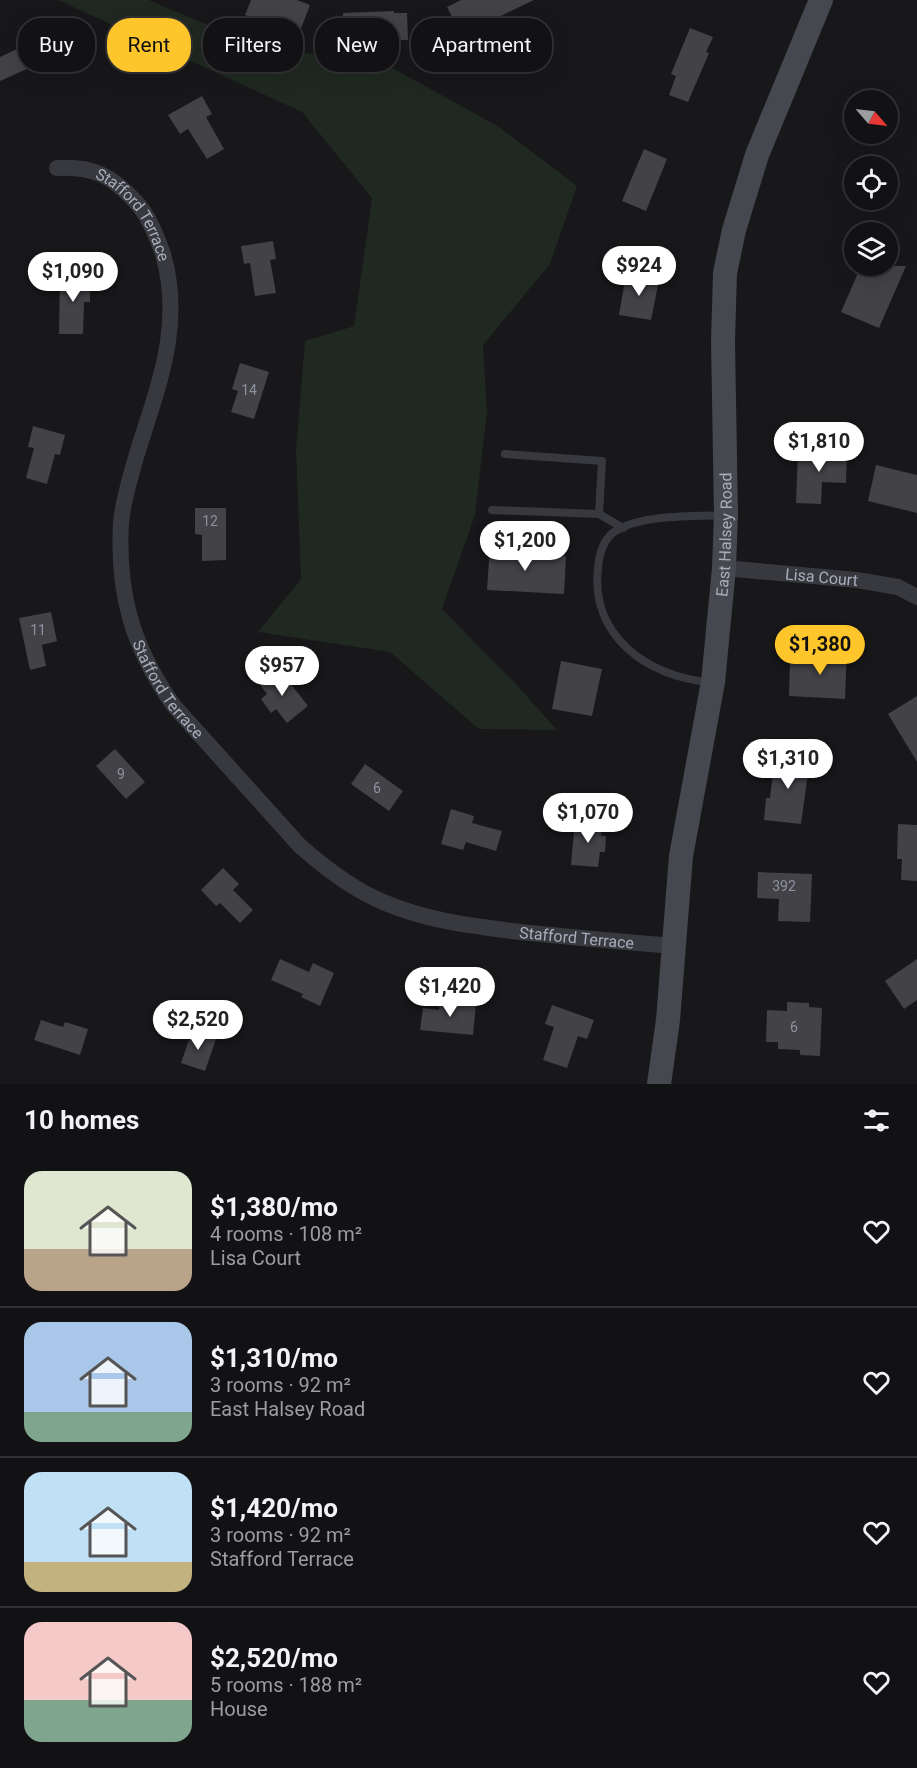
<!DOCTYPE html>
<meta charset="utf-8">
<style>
:root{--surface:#121114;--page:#1b1a1d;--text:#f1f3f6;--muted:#9c9da0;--line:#313134;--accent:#ffc62b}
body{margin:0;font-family:Roboto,sans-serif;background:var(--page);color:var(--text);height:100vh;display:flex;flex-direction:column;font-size:22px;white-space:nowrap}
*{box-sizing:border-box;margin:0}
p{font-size:20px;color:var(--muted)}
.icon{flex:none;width:33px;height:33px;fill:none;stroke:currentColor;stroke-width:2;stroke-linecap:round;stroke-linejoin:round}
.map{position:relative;height:1084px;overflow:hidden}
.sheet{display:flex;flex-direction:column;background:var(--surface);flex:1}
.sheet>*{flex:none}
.top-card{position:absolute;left:18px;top:18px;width:600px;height:54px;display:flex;gap:12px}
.needle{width:39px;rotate:118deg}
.fabs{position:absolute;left:844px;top:90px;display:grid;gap:12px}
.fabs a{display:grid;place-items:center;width:54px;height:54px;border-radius:50%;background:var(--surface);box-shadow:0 6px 24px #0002,0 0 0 2px var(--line);font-size:30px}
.price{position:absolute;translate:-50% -51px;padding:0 14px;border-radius:21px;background:#fff;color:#222;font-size:20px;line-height:39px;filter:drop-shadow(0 2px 3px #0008)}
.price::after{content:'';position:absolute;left:50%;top:36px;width:18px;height:14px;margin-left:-9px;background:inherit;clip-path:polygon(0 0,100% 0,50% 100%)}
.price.on{background:var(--accent);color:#111}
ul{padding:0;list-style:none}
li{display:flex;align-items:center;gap:18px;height:150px;padding:0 24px}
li+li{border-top:2px solid var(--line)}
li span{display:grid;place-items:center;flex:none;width:168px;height:120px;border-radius:18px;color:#555}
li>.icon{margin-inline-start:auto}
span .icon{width:72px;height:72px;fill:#fffc;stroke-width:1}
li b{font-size:26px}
h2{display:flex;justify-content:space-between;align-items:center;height:72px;padding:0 24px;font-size:26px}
.chip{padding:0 21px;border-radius:24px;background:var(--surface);box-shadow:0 6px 24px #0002,0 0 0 2px var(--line);font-size:21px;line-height:54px}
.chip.on{background:var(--accent);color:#111}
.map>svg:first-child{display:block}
</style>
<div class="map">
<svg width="917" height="1084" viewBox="0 0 917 1084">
<rect width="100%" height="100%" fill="#18171a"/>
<path fill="#1f2821" d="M58,0H149L271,52L371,56L499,127L577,186L550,264L483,345L487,412L475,515L442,609L516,684L557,730L479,729L390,652L258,632L301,579L296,451L305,341L354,326L372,198L302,112Z"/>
<g fill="#424247">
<path d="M251,0H297L310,5L299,34L245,15Z"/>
<path d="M461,0H534L461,35L447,7Z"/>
<path d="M394,11V13H407L408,40L343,41V13Z"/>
<path d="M690,28L713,37L706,52L709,53L688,102L669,95L676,76L671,74Z"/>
<path d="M30,43L40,63L0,81V57Z"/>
<path d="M202,96L212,114L206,117L224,149L207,159L188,129L180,134L168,115Z"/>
<path d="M644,149L667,159L646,211L622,201Z"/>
<path d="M273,241L276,259L270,260L276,293L255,296L250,263L244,264L241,246Z"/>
<path d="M861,266H906L879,328L841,312Z"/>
<path d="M626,274L659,280L651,320L619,315Z"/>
<path d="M60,276H90V302H84L83,334H59Z"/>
<path d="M240,363L269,372L254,419L231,412L238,391L232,389Z"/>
<path d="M33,426L65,435L60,455L55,454L47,484L26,478L34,448L28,447Z"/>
<path d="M798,449L847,451L846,483L822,482L821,504L796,503Z"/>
<path d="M876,465L917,475V513L868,501Z"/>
<path d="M195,508H226V560L202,561V535L195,534Z"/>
<path d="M490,545L512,546V554L566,556L564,594L487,590Z"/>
<path d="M51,612L57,641L42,645L46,666L30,670L19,618Z"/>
<path d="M824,647L847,648L845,699L789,696L790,659L824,661Z"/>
<path d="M561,661L602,669L592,716L552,709Z"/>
<path d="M280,670L308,706L287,723L276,709L271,713L261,699L267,694L260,685Z"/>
<path d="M917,696V762L888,714Z"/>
<path d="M115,749L145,782L126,799L96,766Z"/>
<path d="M775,755L810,759L801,824L764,820L766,798H770Z"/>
<path d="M365,764L403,791L389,811L351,784Z"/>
<path d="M451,809L474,816L472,823L502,831L496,851L466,842L463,850L441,844Z"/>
<path d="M575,821L602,823L601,836H606L605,852H600L598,867L571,865Z"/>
<path d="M898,824L917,825V881L901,880L902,859H897Z"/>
<path d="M223,868L239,884L233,890L253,910L240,923L220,903L216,906L201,890Z"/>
<path d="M758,872L812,874L810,922L778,921L779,899L757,898Z"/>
<path d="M280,959L309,972L313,963L334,973L320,1006L301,997L303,994L271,980Z"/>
<path d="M917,959V1000L904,1009L885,981Z"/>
<path d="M440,999L476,1003L473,1035L420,1030L423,1008L439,1010Z"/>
<path d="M787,1002L809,1003V1007L822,1008L820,1056L800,1055V1050L778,1049V1042H766L767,1010L787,1011Z"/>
<path d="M552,1005L594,1020L587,1039L578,1036L567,1068L543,1060L554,1027L545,1024Z"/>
<path d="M41,1020L63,1027L65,1022L88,1029L80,1055L34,1040Z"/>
<path d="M192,1031L216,1039L205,1071L181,1063Z"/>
</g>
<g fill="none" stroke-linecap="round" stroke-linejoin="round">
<g stroke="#38393f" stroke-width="8">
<path d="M505,454L602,461L599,514L623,528"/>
<path d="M492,510L599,514"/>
<path d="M709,682C648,677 590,636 598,568C599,555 602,541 614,532C640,514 692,517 723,515"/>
</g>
<g stroke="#38393f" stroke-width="16">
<path id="s1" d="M57,168C94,166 112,176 136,202C149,216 157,237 163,254C184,327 157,388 136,457C130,479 123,500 121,523C117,595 133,648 174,706L300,846C325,868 352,889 383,902C427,921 473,926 520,932C571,937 623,942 674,946"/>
<path id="s2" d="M724,568L857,580L898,587L917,597"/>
</g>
<path stroke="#46484f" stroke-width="24" id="s3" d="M659,1084L668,1020L681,856L713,682L724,568L726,514L723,341L725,273L734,230L757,155L821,0"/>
</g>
<g text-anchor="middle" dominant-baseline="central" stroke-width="4.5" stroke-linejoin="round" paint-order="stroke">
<g font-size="14" fill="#8f929e">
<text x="249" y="390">14</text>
<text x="210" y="521">12</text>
<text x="38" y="630">11</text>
<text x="121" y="774">9</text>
<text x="377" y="788">6</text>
<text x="784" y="886">392</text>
<text x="794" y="1027">6</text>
</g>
<g font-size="16" fill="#a9adbb" stroke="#131215">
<text stroke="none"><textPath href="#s1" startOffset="98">Stafford Terrace</textPath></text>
<text stroke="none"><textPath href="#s3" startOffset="554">East Halsey Road</textPath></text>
<text stroke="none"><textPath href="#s2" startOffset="98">Lisa Court</textPath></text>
<text stroke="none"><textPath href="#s1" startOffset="602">Stafford Terrace</textPath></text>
<text stroke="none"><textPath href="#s1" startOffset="1106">Stafford Terrace</textPath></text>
</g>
</g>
</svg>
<div class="fabs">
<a><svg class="needle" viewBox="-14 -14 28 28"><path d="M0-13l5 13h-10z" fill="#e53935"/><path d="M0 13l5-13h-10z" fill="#9c9da0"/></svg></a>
<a><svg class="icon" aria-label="locate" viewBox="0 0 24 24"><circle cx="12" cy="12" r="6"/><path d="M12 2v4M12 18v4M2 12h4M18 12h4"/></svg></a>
<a><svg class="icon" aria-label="layers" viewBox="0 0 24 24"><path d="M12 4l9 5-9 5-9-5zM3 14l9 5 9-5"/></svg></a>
</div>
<b class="price" style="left:639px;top:297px">$924</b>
<b class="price" style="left:73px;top:303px">$1,090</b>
<b class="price" style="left:819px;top:473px">$1,810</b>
<b class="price" style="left:525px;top:572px">$1,200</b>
<b class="price on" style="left:820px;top:676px">$1,380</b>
<b class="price" style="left:282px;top:697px">$957</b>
<b class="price" style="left:788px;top:790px">$1,310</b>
<b class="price" style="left:588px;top:844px">$1,070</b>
<b class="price" style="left:450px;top:1018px">$1,420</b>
<b class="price" style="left:198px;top:1051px">$2,520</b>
<div class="top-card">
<a class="chip">Buy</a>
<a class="chip on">Rent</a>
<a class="chip">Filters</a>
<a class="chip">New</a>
<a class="chip">Apartment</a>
</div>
</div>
<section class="sheet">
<h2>10 homes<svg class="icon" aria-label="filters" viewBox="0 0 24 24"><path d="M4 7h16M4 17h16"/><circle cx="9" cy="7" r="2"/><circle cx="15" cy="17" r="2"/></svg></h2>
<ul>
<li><span style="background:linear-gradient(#dfe7d0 65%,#b9a48a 0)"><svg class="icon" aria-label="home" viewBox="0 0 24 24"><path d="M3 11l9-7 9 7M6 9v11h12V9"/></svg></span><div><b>$1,380/mo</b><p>4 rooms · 108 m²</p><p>Lisa Court</p></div><svg class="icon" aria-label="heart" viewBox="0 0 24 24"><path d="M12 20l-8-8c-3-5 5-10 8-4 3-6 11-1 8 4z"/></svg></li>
<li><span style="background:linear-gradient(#a9c7e8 75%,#7fa58c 0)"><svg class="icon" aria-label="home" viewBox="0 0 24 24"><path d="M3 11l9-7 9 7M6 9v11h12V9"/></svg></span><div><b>$1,310/mo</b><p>3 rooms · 92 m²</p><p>East Halsey Road</p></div><svg class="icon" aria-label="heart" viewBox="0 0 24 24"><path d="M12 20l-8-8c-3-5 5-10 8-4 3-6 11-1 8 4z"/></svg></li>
<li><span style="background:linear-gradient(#bfe0f5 75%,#c2b280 0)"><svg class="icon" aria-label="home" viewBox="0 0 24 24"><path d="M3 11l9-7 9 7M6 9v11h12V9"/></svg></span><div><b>$1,420/mo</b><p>3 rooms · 92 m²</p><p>Stafford Terrace</p></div><svg class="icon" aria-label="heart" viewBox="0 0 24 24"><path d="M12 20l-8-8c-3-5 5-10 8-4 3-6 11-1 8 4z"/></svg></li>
<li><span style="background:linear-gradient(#f6c9c9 65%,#7fa58c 0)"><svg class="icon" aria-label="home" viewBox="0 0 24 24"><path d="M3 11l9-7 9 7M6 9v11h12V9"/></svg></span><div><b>$2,520/mo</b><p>5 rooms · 188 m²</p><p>House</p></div><svg class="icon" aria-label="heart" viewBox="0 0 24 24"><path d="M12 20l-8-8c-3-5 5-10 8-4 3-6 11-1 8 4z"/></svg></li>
</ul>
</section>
